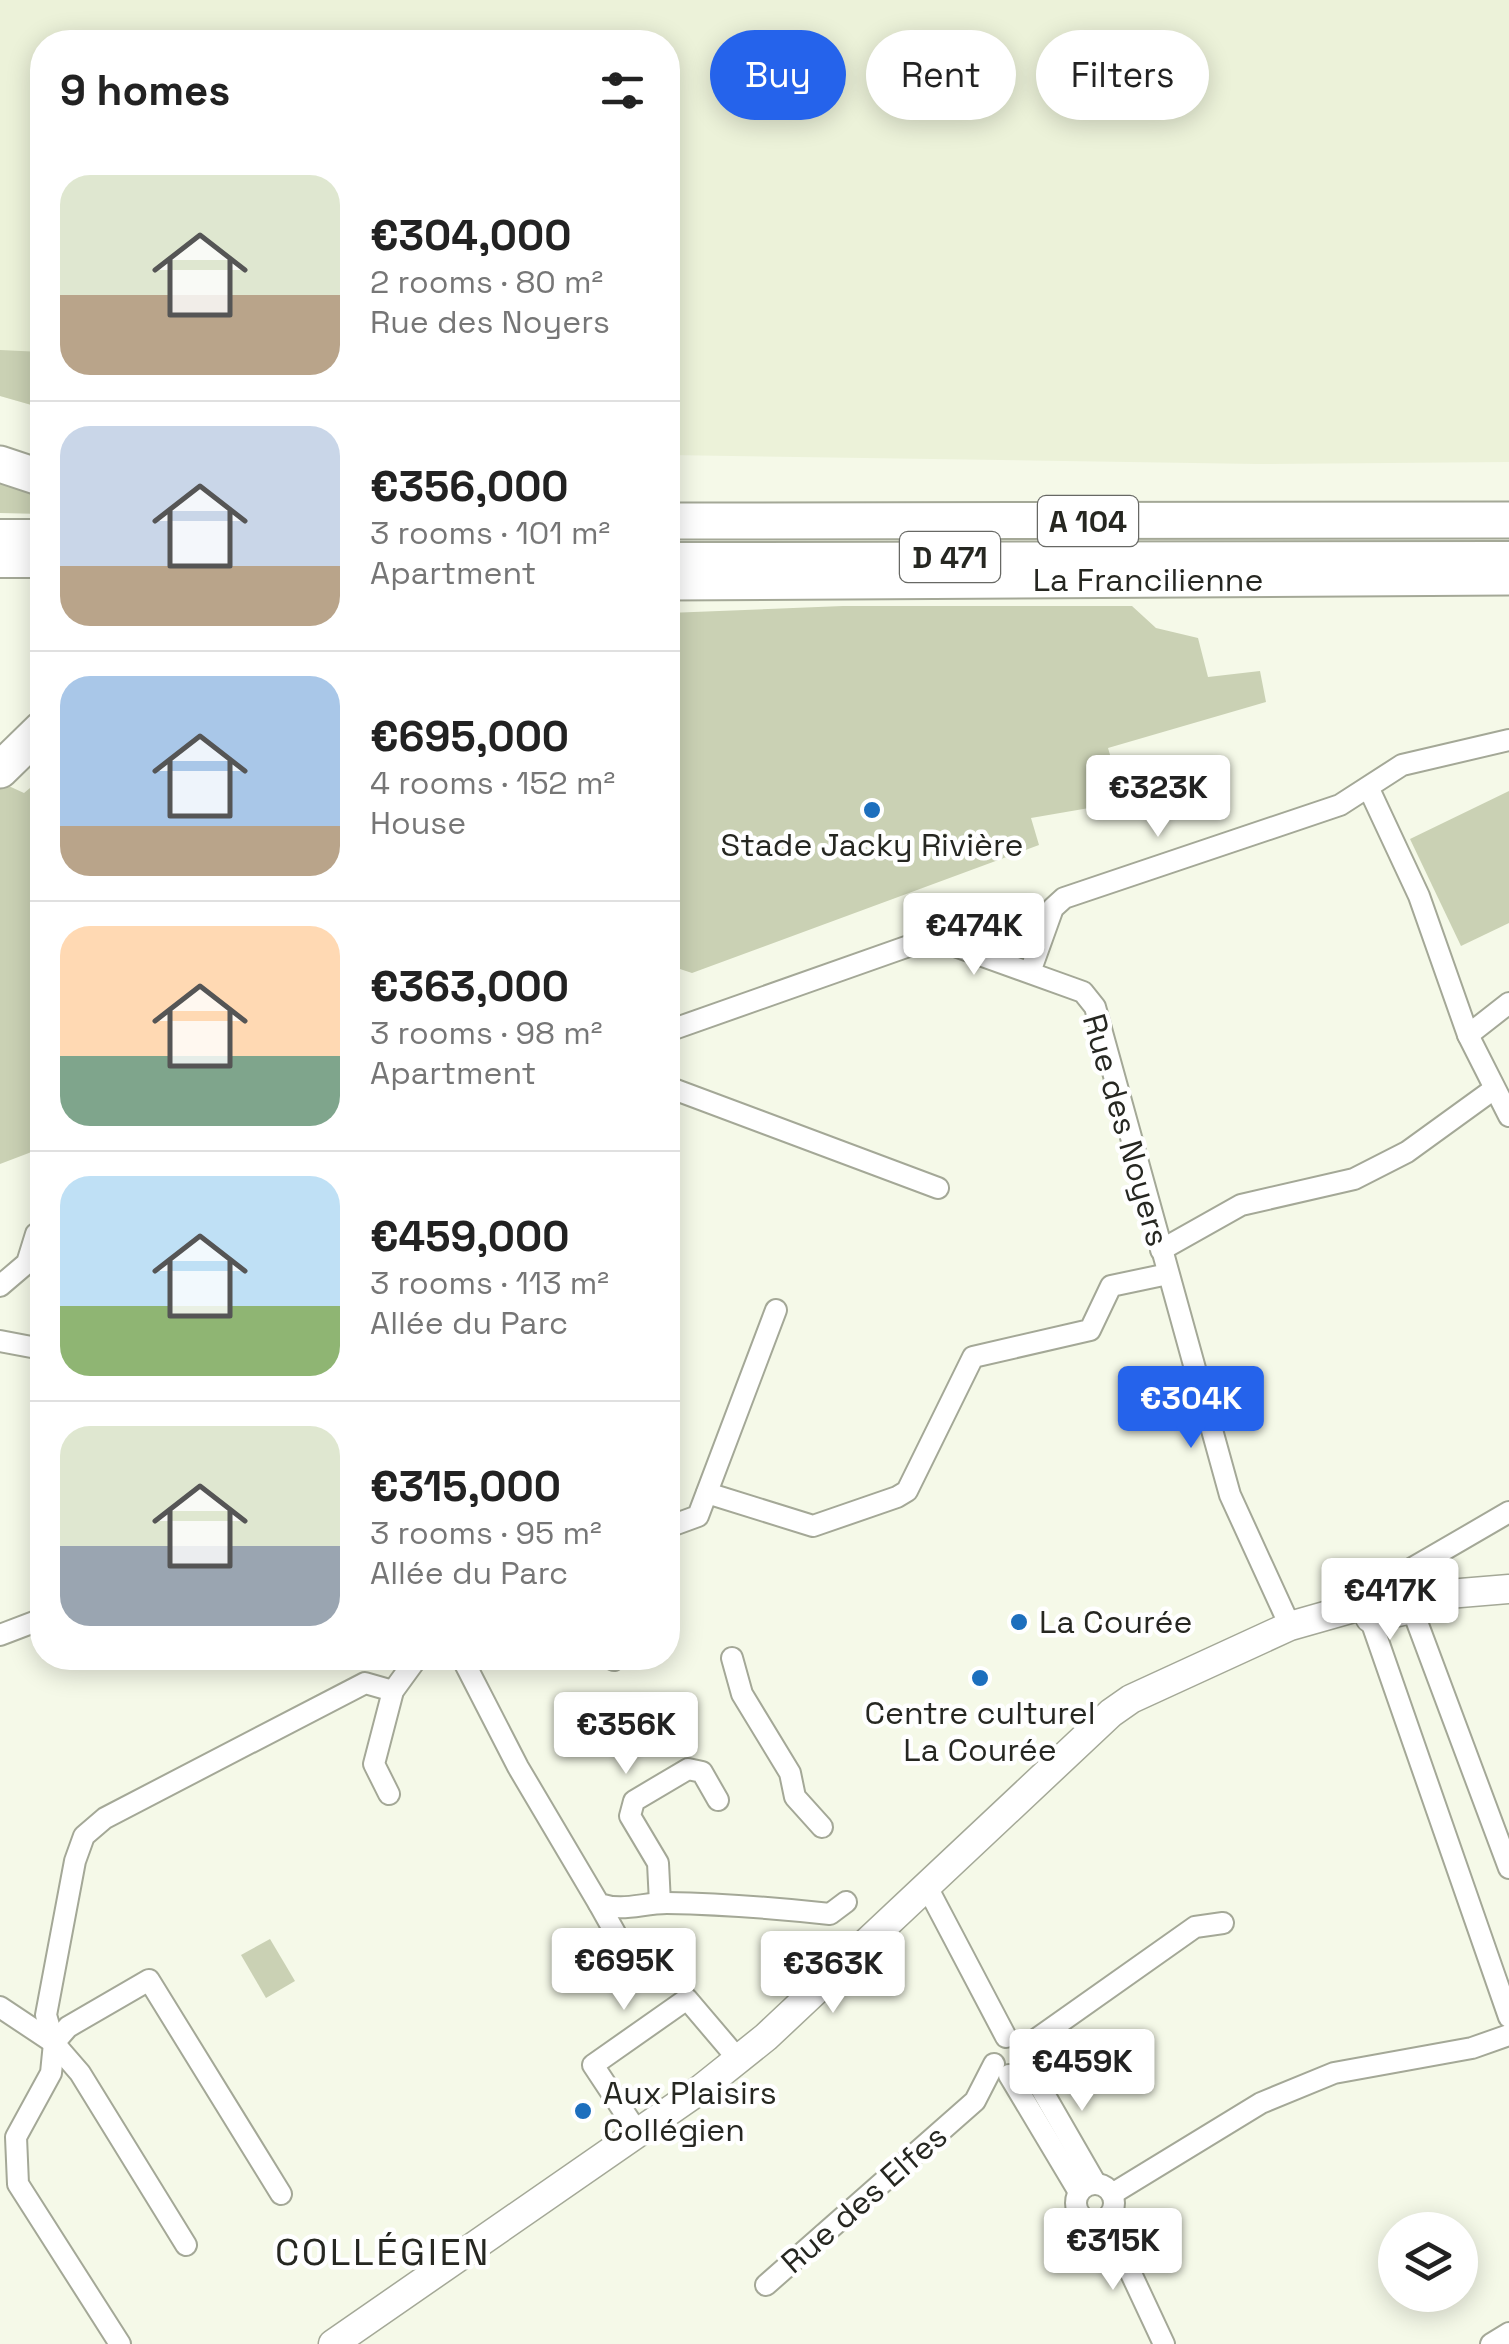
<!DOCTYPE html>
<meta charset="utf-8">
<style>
:root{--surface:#fff;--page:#f2f2f2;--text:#222;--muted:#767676;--line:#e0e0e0;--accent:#2563eb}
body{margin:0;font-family:"Space Grotesk",sans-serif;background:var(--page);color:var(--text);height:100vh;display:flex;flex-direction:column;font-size:38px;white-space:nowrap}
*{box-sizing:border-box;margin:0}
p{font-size:32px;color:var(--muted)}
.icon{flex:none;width:55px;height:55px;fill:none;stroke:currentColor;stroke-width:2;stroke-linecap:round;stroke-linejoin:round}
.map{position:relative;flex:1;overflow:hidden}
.side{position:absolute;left:30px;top:30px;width:650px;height:1640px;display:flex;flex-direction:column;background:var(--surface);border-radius:40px;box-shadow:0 5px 25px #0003}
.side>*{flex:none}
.banner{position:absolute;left:710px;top:30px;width:648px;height:90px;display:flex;gap:20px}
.controls{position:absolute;left:1378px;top:2212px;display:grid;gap:20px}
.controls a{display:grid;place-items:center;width:100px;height:100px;border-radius:50%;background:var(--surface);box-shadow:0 5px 25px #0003;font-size:50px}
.price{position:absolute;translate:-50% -85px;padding:0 22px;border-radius:10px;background:#fff;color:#222;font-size:32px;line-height:65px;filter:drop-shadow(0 2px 5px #0008)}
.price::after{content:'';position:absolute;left:50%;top:60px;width:30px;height:22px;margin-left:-15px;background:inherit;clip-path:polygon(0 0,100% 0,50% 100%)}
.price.on{background:var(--accent);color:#fff}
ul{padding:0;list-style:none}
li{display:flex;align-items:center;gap:30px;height:250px;padding:0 30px}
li+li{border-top:2px solid var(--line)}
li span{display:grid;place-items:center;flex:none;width:280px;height:200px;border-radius:30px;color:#555}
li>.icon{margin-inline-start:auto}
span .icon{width:120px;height:120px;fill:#fffc;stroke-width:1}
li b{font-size:42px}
h2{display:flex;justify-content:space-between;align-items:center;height:120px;padding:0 30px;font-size:42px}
.tag{padding:0 35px;border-radius:45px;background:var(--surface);box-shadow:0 5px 25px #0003;font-size:35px;line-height:90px}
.tag.on{background:var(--accent);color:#fff}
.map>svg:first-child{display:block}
</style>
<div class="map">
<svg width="1509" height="2344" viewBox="0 0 1509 2344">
<rect width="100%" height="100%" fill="#f5f9e8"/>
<path fill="#ecf2d9" d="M0,0H1509V462L1257,464L668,455V42H42V408L0,396Z"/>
<g fill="#cad1b4">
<path d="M0,350L42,352V408L0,396Z"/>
<path d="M0,476L42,491V514L0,513Z"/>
<path d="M843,606H1132L1156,628L1198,638L1208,677L1260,671L1266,702L1108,748L1124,802L1031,818L1039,845L692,973L668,965V613Z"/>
<path d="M42,778V1148L0,1164V782L24,793Z"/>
<path d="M1509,791V923L1461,946L1410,839Z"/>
<path d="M270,1939L295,1981L266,1998L241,1955Z"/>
</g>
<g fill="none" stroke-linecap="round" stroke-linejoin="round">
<g stroke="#a4a897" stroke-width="24">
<g id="street">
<path d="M1369,789L1419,896L1468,1035L1509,1116"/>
<path d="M1030,972L1053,908L1064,898L1340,805L1402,765L1509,740"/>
<path d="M668,1031L923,941H941L1083,992L1095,1007L1230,1495L1290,1626"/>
<path d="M1468,1035L1509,1003"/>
<path d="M668,1087L938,1188"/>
<path d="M1161,1250L1241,1205L1354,1179L1407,1152L1494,1089"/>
<path d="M0,1286L27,1263L36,1234L42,1232"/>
<path d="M0,1341L42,1349"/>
<path d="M707,1493L813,1526L897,1497L907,1491L973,1357L1090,1330L1111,1286L1168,1274"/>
<path d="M668,1527L698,1516L776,1310"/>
<path d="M1385,1584L1509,1512"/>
<path d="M1411,1606L1509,1868"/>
<path d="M1370,1618L1509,2017"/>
<path d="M0,1635L42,1619"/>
<path d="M462,1658L518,1767L599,1904C623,1912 642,1903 667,1903C722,1904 775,1908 830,1914L846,1902"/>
<path d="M610,1658L614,1660"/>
<path d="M732,1658L742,1694L790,1773L795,1797L822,1827"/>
<path d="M389,1794L374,1764L393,1691L417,1658"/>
<path d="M926,1885L1006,2037"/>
<path d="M660,1903L658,1863L630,1816L634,1801L688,1769L702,1772L718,1800"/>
<path d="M599,1904L623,1947"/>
<path d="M635,1968L640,1977"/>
<path d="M0,2007L54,2043L80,2073L186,2245"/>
<path d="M54,2043L68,2027L149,1980L281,2194"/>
<path d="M1028,2045L1195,1927L1223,1923"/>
<path d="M1028,2066L1096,2184"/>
<path d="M1009,2075L1079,2192"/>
<path d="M638,2133L593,2065L687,1999L738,2059"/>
<circle cx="1095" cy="2203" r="19"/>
<path d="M1112,2194L1261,2103L1334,2073L1472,2048L1509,2035"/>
<path d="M1106,2220L1164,2344"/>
<path d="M766,2285L975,2101L994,2064"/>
<path d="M120,2344L18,2184L16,2137L51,2073L54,2043L46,2015L75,1861L84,1836L105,1818L365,1683L393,1691"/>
<path d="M1491,2344L1509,2333"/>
</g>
</g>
<g stroke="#a4a897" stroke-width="31">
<g id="secondary">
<path d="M1402,1584L1412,1597L1407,1610L1370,1618L1364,1605L1366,1591Z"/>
<path d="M1412,1597L1509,1589"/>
<path d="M333,2344L701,2089L766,2037L1111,1713L1131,1699L1290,1626L1364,1605"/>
</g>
</g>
<g stroke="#a4a897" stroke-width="34">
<g id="primary">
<path d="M0,535H42"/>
<path d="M668,558L1509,557"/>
<path d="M0,562H42"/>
</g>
</g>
<g stroke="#a4a897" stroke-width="39">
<g id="highway">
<path d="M0,464L42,478"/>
<path d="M668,521L1509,520"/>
<path d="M668,582L1509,577"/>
<path d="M0,770L42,729"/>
</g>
</g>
<use href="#street" stroke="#fff" stroke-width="20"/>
<use href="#secondary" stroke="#fff" stroke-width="28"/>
<use href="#primary" stroke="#fff" stroke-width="30"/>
<use href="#highway" stroke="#fff" stroke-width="35"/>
</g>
<g fill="#1d6fbd" stroke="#fff" stroke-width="4">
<circle cx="872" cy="810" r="10"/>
<circle cx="1019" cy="1622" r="10"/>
<circle cx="980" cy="1678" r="10"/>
<circle cx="583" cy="2111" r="10"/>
</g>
<g text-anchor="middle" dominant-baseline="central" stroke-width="9" stroke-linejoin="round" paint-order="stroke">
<g fill="#fff" stroke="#676864" stroke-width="2.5">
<rect x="1038" y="496" width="100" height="50" rx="8"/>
<rect x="900" y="532" width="100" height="50" rx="8"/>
</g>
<g font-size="30" font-weight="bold" fill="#262721">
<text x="1088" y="521">A 104</text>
<text x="950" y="557">D 471</text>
</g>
<g font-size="32" fill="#262721" stroke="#fff">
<text x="1148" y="580">La Francilienne</text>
<text transform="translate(1126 1130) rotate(74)">Rue des Noyers</text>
<text transform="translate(864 2199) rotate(-41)">Rue des Elfes</text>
</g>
<g font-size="32" fill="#262721" stroke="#fff">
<text x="872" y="845">Stade Jacky Rivière</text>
<text x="1039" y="1622" text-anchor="start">La Courée</text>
<text x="980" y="1713">Centre culturel<tspan x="980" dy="37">La Courée</tspan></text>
<text x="603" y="2093" text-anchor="start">Aux Plaisirs<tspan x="603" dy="37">Collégien</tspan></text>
</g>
<g font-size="38" letter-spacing="2.5" fill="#262721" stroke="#fff">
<text x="383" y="2252">COLLÉGIEN</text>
</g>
</g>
</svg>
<div class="controls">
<a><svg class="icon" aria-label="layers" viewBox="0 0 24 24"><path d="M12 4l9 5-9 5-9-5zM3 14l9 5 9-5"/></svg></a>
</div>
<b class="price" style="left:1158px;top:840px">€323K</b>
<b class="price" style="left:974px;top:978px">€474K</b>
<b class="price on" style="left:1191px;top:1451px">€304K</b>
<b class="price" style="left:1390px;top:1643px">€417K</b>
<b class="price" style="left:626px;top:1777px">€356K</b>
<b class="price" style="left:624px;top:2013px">€695K</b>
<b class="price" style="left:833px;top:2016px">€363K</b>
<b class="price" style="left:1082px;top:2114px">€459K</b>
<b class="price" style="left:1113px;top:2293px">€315K</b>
<div class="banner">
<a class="tag on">Buy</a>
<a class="tag">Rent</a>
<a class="tag">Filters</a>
</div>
<section class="side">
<h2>9 homes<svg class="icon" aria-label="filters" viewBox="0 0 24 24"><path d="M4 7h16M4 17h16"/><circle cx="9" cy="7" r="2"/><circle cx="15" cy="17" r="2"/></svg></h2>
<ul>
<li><span style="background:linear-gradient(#dfe7d0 60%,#b9a48a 0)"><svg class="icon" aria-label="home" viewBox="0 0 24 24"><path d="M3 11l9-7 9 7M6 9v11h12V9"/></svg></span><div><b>€304,000</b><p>2 rooms · 80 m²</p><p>Rue des Noyers</p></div></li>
<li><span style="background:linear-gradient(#c9d6e8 70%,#b9a48a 0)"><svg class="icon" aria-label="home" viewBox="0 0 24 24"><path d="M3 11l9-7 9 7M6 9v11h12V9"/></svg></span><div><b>€356,000</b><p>3 rooms · 101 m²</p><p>Apartment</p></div></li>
<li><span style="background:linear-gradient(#a9c7e8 75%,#b9a48a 0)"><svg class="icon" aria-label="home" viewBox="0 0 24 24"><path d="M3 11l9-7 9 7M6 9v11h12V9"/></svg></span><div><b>€695,000</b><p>4 rooms · 152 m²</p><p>House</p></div></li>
<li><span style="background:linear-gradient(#ffd9b3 65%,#7fa58c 0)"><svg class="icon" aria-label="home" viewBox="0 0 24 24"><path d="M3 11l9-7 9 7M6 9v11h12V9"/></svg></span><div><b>€363,000</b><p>3 rooms · 98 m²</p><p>Apartment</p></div></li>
<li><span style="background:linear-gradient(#bfe0f5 65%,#8fb573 0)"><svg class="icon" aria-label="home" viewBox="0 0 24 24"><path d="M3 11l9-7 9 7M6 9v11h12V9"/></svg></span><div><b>€459,000</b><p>3 rooms · 113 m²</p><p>Allée du Parc</p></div></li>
<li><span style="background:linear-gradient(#dfe7d0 60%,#9aa5b1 0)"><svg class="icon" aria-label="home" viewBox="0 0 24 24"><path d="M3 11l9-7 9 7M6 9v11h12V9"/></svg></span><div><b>€315,000</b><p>3 rooms · 95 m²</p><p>Allée du Parc</p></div></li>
</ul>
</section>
</div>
